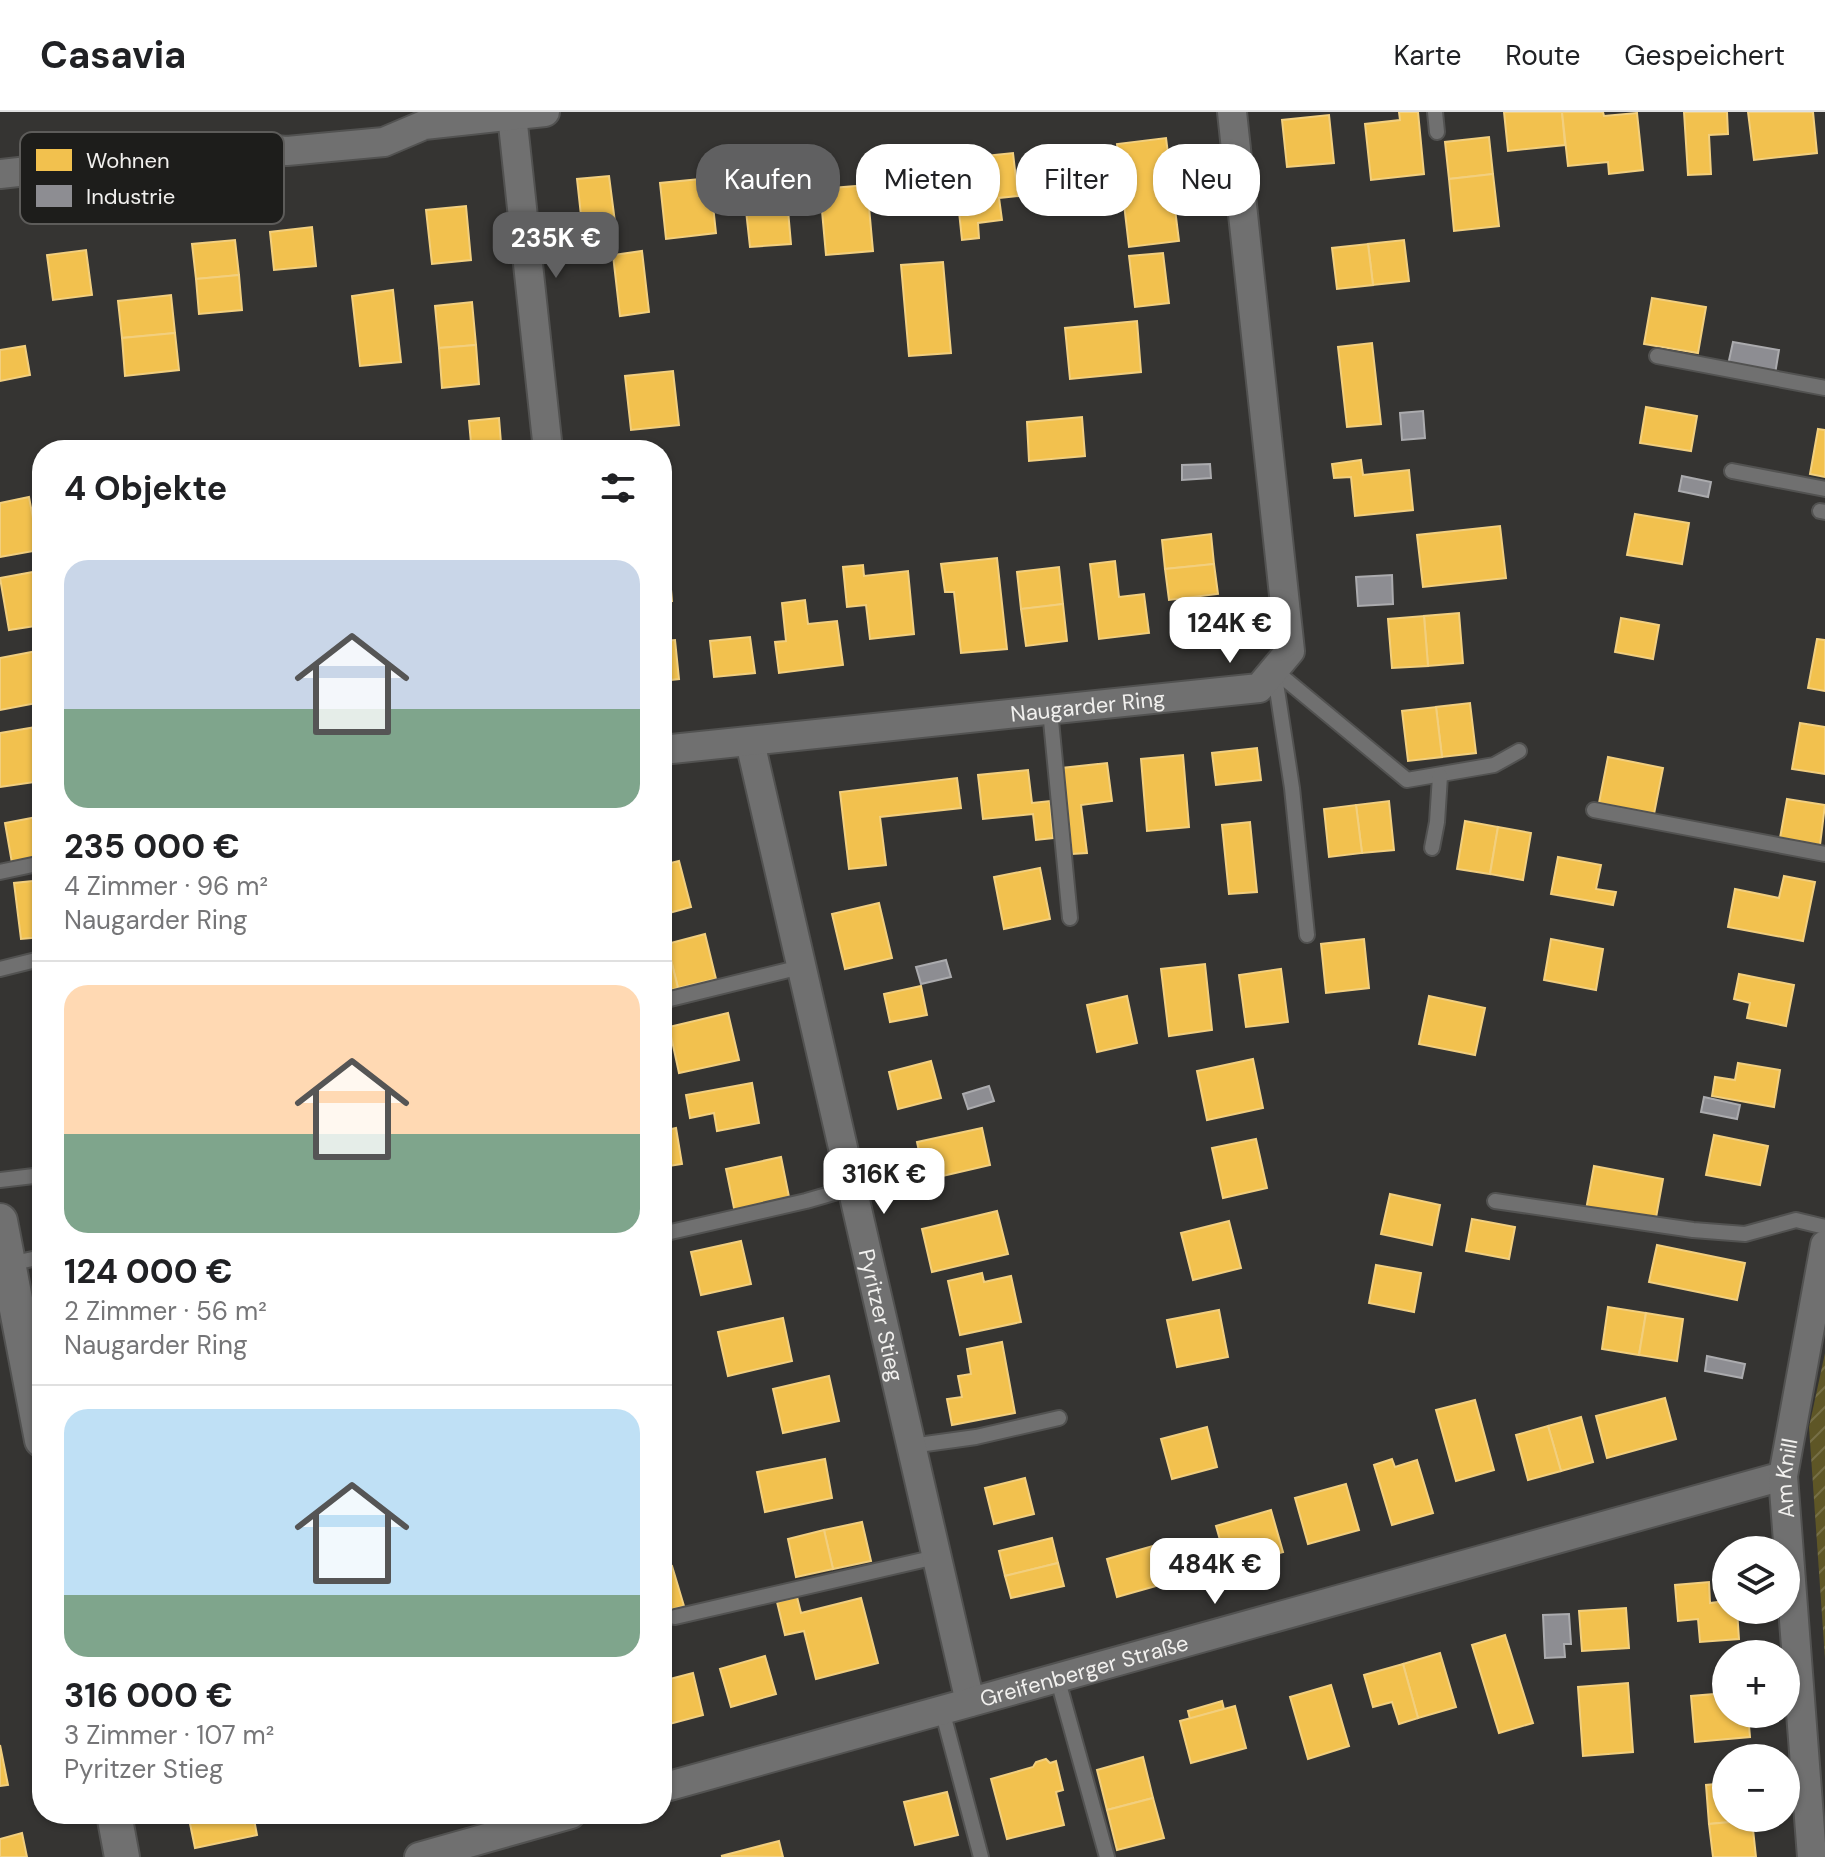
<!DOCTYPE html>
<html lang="de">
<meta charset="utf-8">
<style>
:root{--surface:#fff;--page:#f6f6f6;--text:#202124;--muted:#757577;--line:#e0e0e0;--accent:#606061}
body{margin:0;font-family:"DM Sans",sans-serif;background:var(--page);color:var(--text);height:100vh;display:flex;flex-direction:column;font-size:30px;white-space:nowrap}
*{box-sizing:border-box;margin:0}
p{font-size:26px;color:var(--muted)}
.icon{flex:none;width:44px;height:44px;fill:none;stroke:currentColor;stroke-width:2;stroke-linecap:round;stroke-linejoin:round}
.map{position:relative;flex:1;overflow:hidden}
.sheet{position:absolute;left:32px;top:328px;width:640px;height:1384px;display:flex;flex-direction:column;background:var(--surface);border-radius:32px;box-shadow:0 2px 6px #0004}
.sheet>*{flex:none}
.hud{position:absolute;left:696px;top:32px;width:760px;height:72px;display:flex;gap:16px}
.buttons{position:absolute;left:1712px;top:1424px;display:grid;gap:16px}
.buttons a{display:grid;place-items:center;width:88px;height:88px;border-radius:50%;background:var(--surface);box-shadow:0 2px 6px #0004;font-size:40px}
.price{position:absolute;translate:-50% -68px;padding:0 18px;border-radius:16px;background:#fff;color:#222;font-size:26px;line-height:52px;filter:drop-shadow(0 2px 4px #0008)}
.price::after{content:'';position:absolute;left:50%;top:48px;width:24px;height:18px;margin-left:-12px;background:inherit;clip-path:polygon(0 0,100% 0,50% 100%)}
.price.on{background:var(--accent);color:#fff}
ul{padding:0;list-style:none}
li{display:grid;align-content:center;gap:16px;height:424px;padding:0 32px}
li+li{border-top:2px solid var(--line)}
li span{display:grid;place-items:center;height:248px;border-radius:24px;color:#555}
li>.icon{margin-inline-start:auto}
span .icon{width:144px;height:144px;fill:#fffc;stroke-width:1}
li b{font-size:34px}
h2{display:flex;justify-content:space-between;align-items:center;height:96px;padding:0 32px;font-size:34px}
.pill{padding:0 28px;border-radius:32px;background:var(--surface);box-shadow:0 2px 6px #0004;font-size:28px;line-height:72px}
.pill.on{background:var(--accent);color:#fff}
header{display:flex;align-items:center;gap:48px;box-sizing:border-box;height:112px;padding:0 40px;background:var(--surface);border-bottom:2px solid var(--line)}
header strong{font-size:38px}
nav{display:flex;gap:44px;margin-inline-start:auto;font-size:28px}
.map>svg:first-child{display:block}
</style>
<header>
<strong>Casavia</strong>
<nav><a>Karte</a><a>Route</a><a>Gespeichert</a></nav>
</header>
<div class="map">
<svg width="1825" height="1745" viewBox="0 0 1825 1745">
<defs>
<pattern id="garden-furrows" width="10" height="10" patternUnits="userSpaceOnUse" patternTransform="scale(2)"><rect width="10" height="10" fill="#5e5626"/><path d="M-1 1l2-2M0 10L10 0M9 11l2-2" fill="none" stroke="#766f46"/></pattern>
</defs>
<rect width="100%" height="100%" fill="#353432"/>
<path fill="url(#garden-furrows)" d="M1825,1241V1547L1809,1315Z"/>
<g fill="#f2c14e" stroke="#f2cf7e" stroke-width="2">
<path d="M1399,0H1418L1424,62L1371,68L1365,12L1400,8Z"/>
<path d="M1504,0H1562L1565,33L1508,39Z"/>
<path d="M1562,0H1603L1604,4L1637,1L1643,58L1609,62L1608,50L1568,54Z"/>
<path d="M1684,0H1727L1728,22L1709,23L1711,62L1688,63Z"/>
<path d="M1748,0H1813L1817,41L1754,48Z"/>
<path d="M1329,3L1334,51L1287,55L1282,8Z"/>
<path d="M1489,25L1493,62L1449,67L1445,30Z"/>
<path d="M1166,26L1179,129L1129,135L1117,32Z"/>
<path d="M1088,36L1094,83L1075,86L1072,66L1048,69L1045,41Z"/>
<path d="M1013,41L1018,84L999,86L1002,108L978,111L979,126L962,128L958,90L981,87L976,45Z"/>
<path d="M1493,62L1499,114L1454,119L1449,67Z"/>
<path d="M609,64L616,118L583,122L577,67Z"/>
<path d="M710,66L716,121L666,127L660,71Z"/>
<path d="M799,66L802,97L788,98L791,132L750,135L743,71Z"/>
<path d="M867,73L873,139L826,143L820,77Z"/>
<path d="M466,94L471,148L432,152L426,98Z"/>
<path d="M312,115L316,154L274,158L270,120Z"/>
<path d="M235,128L239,163L196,167L192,132Z"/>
<path d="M1404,128L1409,169L1373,173L1368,132Z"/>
<path d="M1368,132L1373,173L1337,177L1332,136Z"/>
<path d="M86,138L92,183L53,188L47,143Z"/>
<path d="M642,139L649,200L620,204L613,143Z"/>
<path d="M1163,141L1169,191L1135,195L1129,144Z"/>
<path d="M943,150L951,241L909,244L901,153Z"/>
<path d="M239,163L242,198L199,202L196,167Z"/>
<path d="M393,178L401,250L360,254L352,184Z"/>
<path d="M171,183L175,221L122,226L118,189Z"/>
<path d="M1652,186L1706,195L1698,241L1644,232Z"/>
<path d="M472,190L476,233L439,236L435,194Z"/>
<path d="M1137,209L1141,260L1070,267L1065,216Z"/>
<path d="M175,221L179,258L125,264L122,226Z"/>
<path d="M1372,231L1381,312L1347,315L1338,235Z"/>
<path d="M476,233L479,272L442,276L439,236Z"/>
<path d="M25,234L30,263L0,269V238Z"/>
<path d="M673,259L679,313L631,318L625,264Z"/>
<path d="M1646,295L1697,304L1691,339L1640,331Z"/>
<path d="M1082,305L1085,344L1029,349L1027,310Z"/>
<path d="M499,306L501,331L488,332L489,338H449V333L471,331L469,309Z"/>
<path d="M1818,317L1825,318V365L1810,362Z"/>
<path d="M1361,348L1363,363L1409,358L1413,398L1355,404L1351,365L1334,366L1332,352Z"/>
<path d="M29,385L39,438L0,445V391Z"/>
<path d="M1635,402L1689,411L1682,452L1627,443Z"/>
<path d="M1500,414L1506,466L1423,475L1417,423Z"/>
<path d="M1211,422L1214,452L1165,457L1162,428Z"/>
<path d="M668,442L672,489L662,490V443Z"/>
<path d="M997,446L1007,537L961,541L954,480H945L941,452Z"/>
<path d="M1115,449L1119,485L1144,482L1149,521L1099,527L1090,452Z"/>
<path d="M1214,452L1218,482L1169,488L1165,457Z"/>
<path d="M863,453L864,464L908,459L914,522L870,527L866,493L847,495L843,455Z"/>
<path d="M1059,455L1063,492L1021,497L1017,460Z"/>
<path d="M42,459V513L33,460Z"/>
<path d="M33,460L42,513L9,518L0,466Z"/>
<path d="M805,488L808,512L837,509L843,553L779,561L775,530L786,529L782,491Z"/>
<path d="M1063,492L1067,529L1026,534L1021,497Z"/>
<path d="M1459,501L1463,551L1428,554L1424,504Z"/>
<path d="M1424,504L1428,554L1392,556L1388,507Z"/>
<path d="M1621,506L1659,513L1653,547L1615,540Z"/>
<path d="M750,525L755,561L714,565L710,529Z"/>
<path d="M1817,527L1825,528V579L1808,576Z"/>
<path d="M675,528L679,567L662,569V529Z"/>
<path d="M42,538V590L0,598V546Z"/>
<path d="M1470,591L1476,641L1442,645L1436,595Z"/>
<path d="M1436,595L1442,645L1408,649L1402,599Z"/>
<path d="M1800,611L1825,615V662L1792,657Z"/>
<path d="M36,615L37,626L42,625V669L0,675V621Z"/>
<path d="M1257,636L1261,668L1216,673L1212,641Z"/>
<path d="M1183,643L1189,715L1147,719L1141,647Z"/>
<path d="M1608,645L1663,656L1654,702L1599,691Z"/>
<path d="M1107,651L1112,689L1081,693L1087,741L1072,742L1062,656Z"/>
<path d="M1028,658L1032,691L1050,689L1053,726L1036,728L1033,702L983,707L978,663Z"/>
<path d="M957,666L961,696L880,705L886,753L849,757L840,680Z"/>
<path d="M1787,687L1825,693L1820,733L1780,726Z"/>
<path d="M1389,689L1394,738L1362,741L1356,693Z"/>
<path d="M1356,693L1362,741L1329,745L1324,697Z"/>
<path d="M42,704V746L12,751L5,711Z"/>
<path d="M1465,709L1498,715L1490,762L1457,757Z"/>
<path d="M1250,710L1257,780L1229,782L1222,713Z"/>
<path d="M1498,715L1531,721L1523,768L1490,762Z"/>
<path d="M1558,745L1601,753L1596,777L1616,780L1613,793L1551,782Z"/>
<path d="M679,749L691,795L662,803V753Z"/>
<path d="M1040,756L1050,807L1004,817L994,765Z"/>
<path d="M1784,764L1815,770L1803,829L1728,815L1735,777L1779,786Z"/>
<path d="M42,768V825L21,827L14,771Z"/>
<path d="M879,791L892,846L845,857L832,802Z"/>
<path d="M705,822L716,867L678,876L667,832Z"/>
<path d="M1364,827L1369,876L1326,881L1321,832Z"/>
<path d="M1551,827L1603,837L1596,878L1544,868Z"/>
<path d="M667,832L678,876L662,880V833Z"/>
<path d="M1205,852L1212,918L1169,924L1161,857Z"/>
<path d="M1281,857L1288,910L1246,915L1239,863Z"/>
<path d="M1739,862L1794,873L1786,914L1747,906L1750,891L1734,887Z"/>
<path d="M921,874L927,903L890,910L884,882Z"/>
<path d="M1127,884L1137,931L1097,940L1087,893Z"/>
<path d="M1429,884L1485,896L1475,943L1419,932Z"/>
<path d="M728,901L739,948L679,961L669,915Z"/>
<path d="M1253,947L1263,996L1207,1008L1197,959Z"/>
<path d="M931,949L941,986L898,997L889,960Z"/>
<path d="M1738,951L1780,958L1774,995L1712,984L1715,965L1735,968Z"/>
<path d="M752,971L759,1011L717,1019L714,1001L690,1006L686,983Z"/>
<path d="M676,1016L682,1052L662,1055V1019Z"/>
<path d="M982,1016L990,1053L925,1068L917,1030Z"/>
<path d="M1714,1023L1768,1034L1760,1073L1706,1063Z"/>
<path d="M1256,1027L1267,1076L1223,1086L1212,1036Z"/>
<path d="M781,1045L790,1090L735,1101L726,1057Z"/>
<path d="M1594,1054L1663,1067L1655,1111L1586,1098Z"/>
<path d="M1390,1082L1440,1093L1432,1133L1381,1122Z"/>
<path d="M997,1099L1008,1142L932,1160L922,1117Z"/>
<path d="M1472,1107L1515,1115L1509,1147L1466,1139Z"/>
<path d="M1229,1109L1241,1156L1193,1168L1181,1121Z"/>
<path d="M741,1129L751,1172L701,1183L691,1140Z"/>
<path d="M1657,1133L1745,1151L1737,1188L1649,1170Z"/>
<path d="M1376,1153L1421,1161L1414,1200L1369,1191Z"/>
<path d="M982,1161L984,1170L1011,1164L1021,1210L960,1223L948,1169Z"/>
<path d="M1608,1195L1646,1201L1639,1243L1602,1237Z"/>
<path d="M1219,1198L1228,1245L1177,1255L1167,1208Z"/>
<path d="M1646,1201L1683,1207L1677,1249L1639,1243Z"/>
<path d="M783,1206L792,1249L728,1264L718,1220Z"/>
<path d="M1002,1230L1015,1301L952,1313L947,1287L962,1285L958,1264L971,1262L967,1237Z"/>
<path d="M829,1264L839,1309L783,1321L773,1277Z"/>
<path d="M1665,1286L1676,1327L1607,1346L1596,1304Z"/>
<path d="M1475,1288L1494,1358L1456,1369L1436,1298Z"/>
<path d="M1581,1305L1593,1350L1561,1359L1548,1314Z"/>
<path d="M1548,1314L1561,1359L1528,1368L1516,1323Z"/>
<path d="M1207,1315L1217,1355L1172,1367L1161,1327Z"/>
<path d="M825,1347L832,1386L765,1400L757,1360Z"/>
<path d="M1392,1347L1395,1355L1417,1348L1433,1401L1392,1413L1374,1353Z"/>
<path d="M1025,1366L1034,1402L994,1412L985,1376Z"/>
<path d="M1346,1372L1359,1418L1308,1432L1295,1386Z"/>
<path d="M1271,1398L1283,1440L1228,1456L1216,1414Z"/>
<path d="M862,1410L871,1449L833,1457L824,1418Z"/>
<path d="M824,1418L833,1457L796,1465L788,1427Z"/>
<path d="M1052,1426L1058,1451L1005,1464L999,1439Z"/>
<path d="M1153,1434L1163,1472L1117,1485L1107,1447Z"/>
<path d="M1058,1451L1064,1474L1011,1486L1005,1464Z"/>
<path d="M672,1454L684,1494L662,1500V1457Z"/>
<path d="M1709,1470L1710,1491L1726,1489V1498H1737L1739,1527L1700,1530L1698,1507L1678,1509L1675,1473Z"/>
<path d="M797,1485L801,1501L861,1486L878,1551L816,1567L804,1519L785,1523L777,1490Z"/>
<path d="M1626,1496L1629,1536L1582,1539L1579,1499Z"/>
<path d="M1505,1523L1533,1611L1499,1621L1472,1533Z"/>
<path d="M1440,1541L1456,1595L1418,1606L1403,1552Z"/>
<path d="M765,1544L776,1582L731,1595L720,1557Z"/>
<path d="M1403,1552L1418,1606L1399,1612L1392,1590L1373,1595L1364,1563Z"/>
<path d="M693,1561L703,1603L662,1614V1569Z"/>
<path d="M1628,1571L1633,1640L1583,1644L1578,1575Z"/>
<path d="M1331,1573L1349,1634L1308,1647L1290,1585Z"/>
<path d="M1726,1581V1602H1748L1750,1625L1695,1630L1691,1584Z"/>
<path d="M1222,1589L1224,1597L1190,1607L1188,1599Z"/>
<path d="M1235,1594L1246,1636L1191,1651L1180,1609Z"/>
<path d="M0,1633L8,1673L0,1674Z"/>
<path d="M1143,1645L1153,1686L1107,1698L1097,1658Z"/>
<path d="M1046,1647L1050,1651L1056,1649L1063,1678L1056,1680L1064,1713L1007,1727L991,1667L1033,1655L1036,1650Z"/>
<path d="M1726,1671V1706L1752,1708L1709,1712L1706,1673Z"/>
<path d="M947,1680L958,1723L915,1733L904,1690Z"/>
<path d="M1153,1686L1164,1726L1117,1738L1107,1698Z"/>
<path d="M188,1702H253L257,1723L195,1736Z"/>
<path d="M1752,1708L1756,1745H1713L1709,1712Z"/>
<path d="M22,1721L27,1745H0V1727Z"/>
<path d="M779,1729L783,1745L721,1744Z"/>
</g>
<g fill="#8d8d92" stroke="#ababae" stroke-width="2">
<path d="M1733,230L1779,238L1775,262L1728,253Z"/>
<path d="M1423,299L1425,326L1402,328L1400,301Z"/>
<path d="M1210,352L1211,366L1182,368V353Z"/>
<path d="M1682,364L1711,370L1708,385L1679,379Z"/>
<path d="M1392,463L1393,492L1358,494L1356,465Z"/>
<path d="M946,848L951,865L921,872L916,855Z"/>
<path d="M989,974L994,989L968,997L963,982Z"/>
<path d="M1704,985L1740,993L1737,1007L1701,1000Z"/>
<path d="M1707,1244L1745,1252L1742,1266L1705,1259Z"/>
<path d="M1569,1502L1571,1532H1564L1565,1545L1545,1546L1543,1503Z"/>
</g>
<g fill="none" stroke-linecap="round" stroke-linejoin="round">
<g stroke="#525251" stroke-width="18">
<g id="service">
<path d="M1435,0L1437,20"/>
<path d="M1657,244L1825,276"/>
<path d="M1732,359L1825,377"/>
<path d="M1820,399L1825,400"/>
<path d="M1274,558L1407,668L1494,653L1519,639"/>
<path d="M1274,558L1292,676L1307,823"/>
<path d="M1050,598L1070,806"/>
<path d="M1594,698L1825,742"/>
<path d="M1432,736L1437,710L1440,664"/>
<path d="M0,760L42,751"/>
<path d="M0,857L40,847"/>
<path d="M662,889L801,855"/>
<path d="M0,1068L42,1063"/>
<path d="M1495,1089L1693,1118L1745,1122L1796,1108L1825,1115"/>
<path d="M662,1122L806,1089L851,1076"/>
<path d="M9,1152L42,1145"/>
<path d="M911,1334L976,1325L1059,1306"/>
<path d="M675,1505L936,1445"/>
<path d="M1057,1565L1107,1745"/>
<path d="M942,1598L981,1745"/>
</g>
</g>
<g stroke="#525251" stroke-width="32">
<g id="minor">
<path d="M512,3L548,338"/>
<path d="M0,62L240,35L287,39L384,30L424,13L545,0"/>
<path id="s1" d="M750,630L970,1590"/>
<path id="s2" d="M662,638L1259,576L1290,539L1232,0"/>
<path id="s3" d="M662,1676L1783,1364"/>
<path d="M419,1745L571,1702"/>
<path id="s4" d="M1812,1745L1783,1364L1825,1133"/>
</g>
</g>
<g stroke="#525251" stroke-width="38">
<g id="tertiary">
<path d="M0,1109L42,1328"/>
<path d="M114,1702L122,1745"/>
</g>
</g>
<use href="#service" stroke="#707070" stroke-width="14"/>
<use href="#minor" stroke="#707070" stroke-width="28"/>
<use href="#tertiary" stroke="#707070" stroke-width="34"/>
</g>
<g text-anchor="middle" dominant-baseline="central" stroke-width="8" stroke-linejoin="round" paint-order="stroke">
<g font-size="22" fill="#f1f0ee" stroke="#1d1d1b">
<text stroke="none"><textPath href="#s2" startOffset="428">Naugarder Ring</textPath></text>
<text stroke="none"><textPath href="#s1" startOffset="588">Pyritzer Stieg</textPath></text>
<text stroke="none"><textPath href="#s4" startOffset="380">Am Knill</textPath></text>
<text stroke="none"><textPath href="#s3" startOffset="438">Greifenberger Straße</textPath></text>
</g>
</g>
<rect x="20" y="20" width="264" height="92" rx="12" fill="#1d1d1b" stroke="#5d5c5a" stroke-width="2"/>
<rect x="36" y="37" width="36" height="22" fill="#f2c14e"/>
<rect x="36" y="73" width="36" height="22" fill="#8d8d92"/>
<g font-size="22" fill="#f1f0ee">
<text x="86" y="56">Wohnen</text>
<text x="86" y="92">Industrie</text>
</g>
</svg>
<div class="buttons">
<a><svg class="icon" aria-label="layers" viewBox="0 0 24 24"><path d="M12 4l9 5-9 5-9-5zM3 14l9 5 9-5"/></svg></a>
<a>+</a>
<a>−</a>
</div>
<b class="price on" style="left:556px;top:168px">235K €</b>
<b class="price" style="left:1230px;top:553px">124K €</b>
<b class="price" style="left:884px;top:1104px">316K €</b>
<b class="price" style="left:1215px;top:1494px">484K €</b>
<div class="hud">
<a class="pill on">Kaufen</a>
<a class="pill">Mieten</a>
<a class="pill">Filter</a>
<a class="pill">Neu</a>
</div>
<section class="sheet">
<h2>4 Objekte<svg class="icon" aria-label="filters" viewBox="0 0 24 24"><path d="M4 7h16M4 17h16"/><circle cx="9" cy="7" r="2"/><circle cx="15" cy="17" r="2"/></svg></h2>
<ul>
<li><span style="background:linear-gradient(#c9d6e8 60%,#7fa58c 0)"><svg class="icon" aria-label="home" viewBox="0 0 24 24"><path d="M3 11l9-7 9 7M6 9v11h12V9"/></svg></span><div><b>235 000 €</b><p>4 Zimmer · 96 m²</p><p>Naugarder Ring</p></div></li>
<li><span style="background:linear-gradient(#ffd9b3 60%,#7fa58c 0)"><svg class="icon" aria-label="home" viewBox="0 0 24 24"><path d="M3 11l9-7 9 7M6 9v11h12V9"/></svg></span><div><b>124 000 €</b><p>2 Zimmer · 56 m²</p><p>Naugarder Ring</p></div></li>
<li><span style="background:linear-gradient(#bfe0f5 75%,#7fa58c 0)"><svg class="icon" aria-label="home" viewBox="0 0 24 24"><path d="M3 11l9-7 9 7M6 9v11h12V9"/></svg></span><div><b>316 000 €</b><p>3 Zimmer · 107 m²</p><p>Pyritzer Stieg</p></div></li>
</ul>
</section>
</div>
